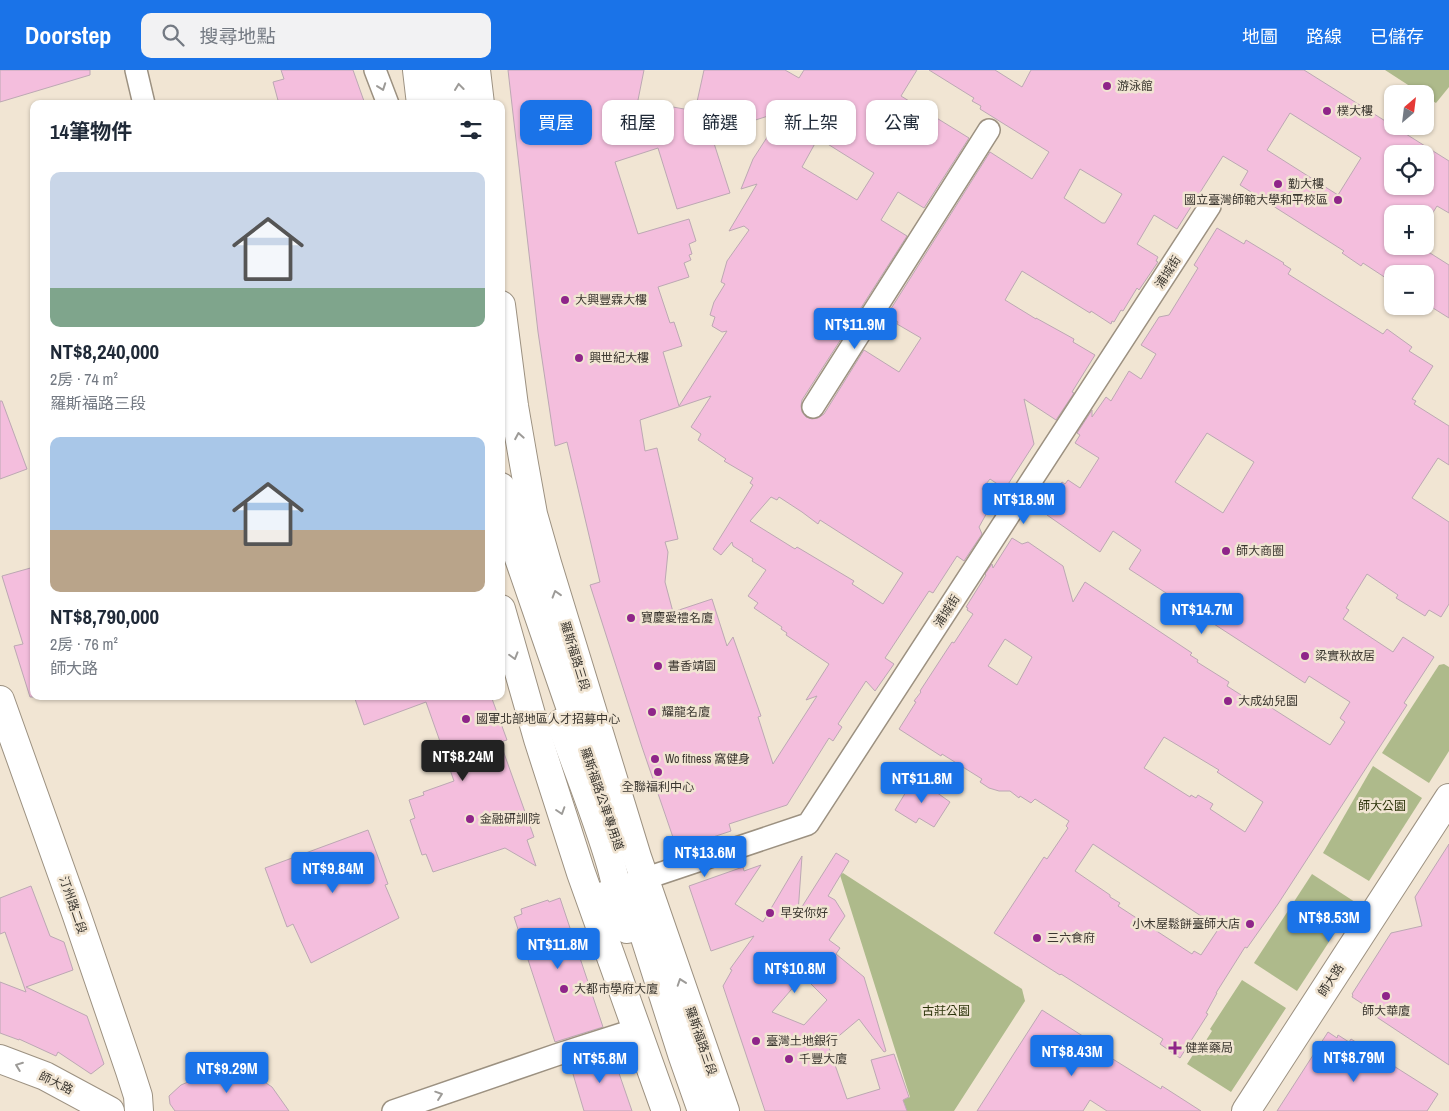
<!DOCTYPE html>
<html lang="zh-TW">
<meta charset="utf-8">
<style>
:root{--surface:#fff;--page:#f2f2f3;--text:#1f2937;--muted:#747a83;--accent:#1a73e8}
body{margin:0;font-family:"Archivo Narrow","Noto Sans TC",sans-serif;background:var(--page);color:var(--text);height:100vh;display:flex;flex-direction:column;font-size:19px;white-space:nowrap}
*{box-sizing:border-box;margin:0}
p{font-size:16px;color:var(--muted)}
.icon{flex:none;width:28px;height:28px;fill:none;stroke:currentColor;stroke-width:2;stroke-linecap:round;stroke-linejoin:round}
.map{position:relative;flex:1;overflow:hidden}
.panel{position:absolute;left:30px;top:30px;width:475px;height:600px;display:flex;flex-direction:column;background:var(--surface);border-radius:10px;box-shadow:0 1px 4px #0004}
.panel>*{flex:none}
.top-card{position:absolute;left:520px;top:30px;width:475px;height:45px;display:flex;gap:10px}
.needle{width:32px;rotate:28deg}
.fabs{position:absolute;left:1384px;top:15px;display:grid;gap:10px}
.fabs a{display:grid;place-items:center;width:50px;height:50px;border-radius:10px;background:var(--surface);box-shadow:0 1px 4px #0004;font-size:25px}
.price{position:absolute;translate:-50% -42px;padding:0 11px;border-radius:5px;background:var(--accent);color:#fff;font-size:16px;line-height:32px;filter:drop-shadow(0 1px 2px #0008)}
.price::after{content:'';position:absolute;left:50%;top:30px;width:15px;height:11px;margin-left:-8px;background:inherit;clip-path:polygon(0 0,100% 0,50% 100%)}
.price.on{background:#222;color:#fff}
ul{padding:0;list-style:none}
li{display:grid;align-content:center;gap:10px;height:265px;padding:0 20px}
li span{display:grid;place-items:center;height:155px;border-radius:10px;color:#555}
li>.icon{margin-inline-start:auto}
span .icon{width:90px;height:90px;fill:#fffc;stroke-width:1}
li b{font-size:21px}
h2{display:flex;justify-content:space-between;align-items:center;height:60px;padding:0 20px;font-size:21px}
.tag{padding:0 18px;border-radius:10px;background:var(--surface);box-shadow:0 1px 4px #0004;font-size:18px;line-height:45px}
.tag.on{background:var(--accent);color:#fff}
header{display:flex;align-items:center;gap:30px;box-sizing:border-box;height:70px;padding:0 25px;background:var(--accent);color:#fff}
header strong{font-size:24px}
nav{display:flex;gap:28px;margin-inline-start:auto;font-size:18px}
.search{width:350px;height:45px;background:var(--page);display:flex;align-items:center;gap:12px;box-sizing:border-box;padding:0 18px;border-radius:10px;color:var(--muted);font-size:19px}
.map>svg:first-child{display:block}
</style>
<header>
<strong>Doorstep</strong>
<div class="search"><svg class="icon" aria-label="search" viewBox="0 0 24 24"><circle cx="10" cy="10" r="6"/><path d="M15 15l6 6"/></svg>搜尋地點</div>
<nav><a>地圖</a><a>路線</a><a>已儲存</a></nav>
</header>
<div class="map">
<svg width="1449" height="1041" viewBox="0 0 1449 1041">
<rect width="100%" height="100%" fill="#f1e5d3"/>
<g fill="#aeba8b">
<path d="M1385,0H1449V17L1436,33L1425,26V24H1422Z"/>
<path d="M1444,594L1449,597V681L1429,713L1382,683L1439,595Z"/>
<path d="M1373,696L1422,728L1369,811L1323,783Z"/>
<path d="M843,803L1022,919L1025,931L954,1041H907L903,1030L910,1027L840,805Z"/>
<path d="M1312,804L1355,832L1297,921L1254,893Z"/>
<path d="M1242,910L1286,938L1231,1022L1187,994L1202,971L1205,972L1212,961L1210,959Z"/>
</g>
<g fill="#f4bedd" stroke="#bca8b3" fill-rule="evenodd">
<path d="M0,0H90V5L0,32Z"/>
<path d="M281,0H353L365,34H279L273,12L284,9Z"/>
<path d="M508,0H644L636,40L659,33L661,39L673,37L695,41L704,0H785L799,8L804,0H917L901,26L969,68L924,138L898,122L881,150L907,166L802,330L801,336L802,342L806,347L812,349L818,348L824,344L864,280L899,302L921,268L897,254L898,252L887,245L990,82L1032,109L1049,82L980,39L981,36L972,31L974,28L929,0H995L1022,17L1031,0H1304L1449,91V143L1437,136L1432,144H1392V176H1419L1449,195V248L1425,233V204H1392V212L1363,193L1361,196L1342,183L1344,181L1240,115L1248,101L1223,86L1177,159L1154,145L1137,174L1158,187L1156,191L1158,192L1139,220L1137,218L1123,241L1121,240L1114,252L1112,251L1111,254L1091,241L1090,243L1022,201L1005,230L1036,249V248L1074,269L1073,272L1095,285L1072,322L1074,323L1056,350L1024,329L1034,374L1005,419L990,409L982,419L994,430L979,457L982,464L964,491L957,486L933,523L929,521L885,588L894,594L875,621L866,611L838,654L842,657L833,671L829,668L787,735L729,754L731,761L677,779L642,677L590,515L600,512L567,372L555,376L538,262ZM784,41L753,89L741,119L757,114L729,161L744,156L749,160L727,191L721,212L725,214L714,232L710,245L715,247L712,256L722,262L727,261L679,336L663,282L682,276L674,252L670,253L658,217L689,207L684,193L691,190L689,185L692,184L689,174L696,171L689,149L638,164L615,92L658,78L677,139L730,123L711,64ZM1290,43L1361,88L1338,125L1267,80ZM818,68L874,103L857,130L802,97ZM1392,84H1425V116H1392ZM1080,99L1122,124L1105,153H1102L1064,128ZM711,326L691,357L701,364L698,370L726,389L724,391L753,408L750,413L753,415L713,479L721,485L732,472L733,476L753,489L752,491L766,500L748,526L758,533L754,538L782,557L781,559L787,563L786,565L829,594L806,630L817,626L773,694L758,647L761,646L733,567L727,576L712,529L673,542L665,512L668,482L665,472L678,469L657,378L645,381L640,350ZM771,427L777,430L779,427L802,442L818,454L820,450L903,503L883,534L852,514L854,511L797,477L795,479L750,451Z"/>
<path d="M1217,158L1244,174L1246,170L1284,193L1283,194L1291,199L1288,204L1383,264L1387,259L1412,277L1409,281L1433,296L1412,329L1416,331L1414,334L1449,356V395L1438,388L1412,428L1449,452V534L1441,547L1429,540L1425,546L1396,528L1398,525L1367,504L1346,538L1349,540L1343,549L1393,582L1403,567L1434,587L1404,633L1407,635L1278,834L1247,878L1245,877L1216,923H1217L1206,943L1208,944L1180,988L1160,974L1163,969L1061,904L1060,905L994,863L1044,787L1047,789L1068,758L1066,756L1069,751L1035,729L1031,733L1020,726L1019,728L1010,721H999L989,718L980,712L982,709L942,684L941,686L899,659L916,632L914,631L921,622L920,621L952,572L954,573L973,544L967,540L968,538L966,537L986,505L985,504L992,494L993,498L1012,468L1022,474L1028,472L1063,496L1073,532L1085,512L1192,583L1190,585L1198,590L1197,592L1229,612L1227,616L1252,632L1256,628L1330,675L1345,652L1340,648L1350,632L1309,606L1305,613L1129,499L1141,480L1113,461L1100,482L1047,445L1056,432L1051,429L1062,412L1065,414L1068,410L1080,418L1099,388L1075,373L1080,365L1077,363L1092,340V347L1106,327L1111,331L1129,301L1141,309L1156,284L1141,275L1159,247L1169,245L1198,198L1194,195ZM1207,363L1254,392L1223,443L1175,412ZM1005,569L1032,587L1017,615L988,596ZM1164,667L1219,700L1217,702L1263,732L1245,762L1210,739L1213,734L1198,725L1196,728L1191,725L1190,727L1144,698ZM1093,774L1219,858L1201,885L1194,881L1192,884L1118,836L1120,833L1110,827V825L1075,801Z"/>
<path d="M0,331H2L27,399L0,409Z"/>
<path d="M34,497V627H30L14,576L23,574L2,506Z"/>
<path d="M354,626H491L507,670L500,672L534,767L527,770L536,796L505,778L433,802L426,784L422,785L410,750L415,748L409,730L424,725L423,722L454,711L426,632L364,655Z"/>
<path d="M915,707L950,732L934,757L919,748L916,753L895,740Z"/>
<path d="M368,760L388,814L385,815L399,848L311,893L293,854L287,857L265,798Z"/>
<path d="M1449,774V995L1369,942V938L1352,927L1353,925L1352,924L1391,863L1422,856L1415,827Z"/>
<path d="M836,783L849,791L828,826L835,830L845,846L829,870L840,878L836,884L864,907L886,981L884,982L859,949L828,975L847,1029L880,1019L871,990L894,984L909,1027L903,1030L907,1041H765L723,916L732,900L730,899L754,866L711,881L689,816L743,797L744,801L761,795L735,834L763,852L802,786L798,843ZM803,906L827,930L804,955L772,942Z"/>
<path d="M31,816L50,866L64,872L73,900L26,917L87,946L104,994L91,1004L58,982L56,986L19,969V970L0,963V912L26,922L5,862L0,864V828Z"/>
<path d="M560,828L603,957L555,972L514,847L522,844L521,839L548,830L549,832Z"/>
<path d="M1042,940L1089,970L1087,973L1161,1019L1162,1016L1201,1041H1107L1090,1030L1083,1041H977Z"/>
<path d="M1328,962L1337,968L1338,965L1349,972L1351,969L1438,1024L1427,1041H1277Z"/>
<path d="M611,980L632,1041H584L570,994Z"/>
<path d="M245,999L272,1017L289,1041H175L170,1034L169,1026L181,1015L202,1006L223,1001Z"/>
</g>
<g fill="none" stroke-linecap="round" stroke-linejoin="round">
<g stroke="#9c9181" stroke-width="24">
<g id="street">
<path d="M136,0L144,34"/>
<path d="M375,0L388,34"/>
<path d="M813,337L989,60"/>
<path d="M602,823L808,754L1210,136"/>
<path d="M393,1041L556,985L637,959"/>
</g>
</g>
<g stroke="#9c9181" stroke-width="30">
<g id="secondary">
<path d="M0,630L76,843L130,1001L138,1026L139,1041"/>
<path d="M0,989L45,1006L110,1041"/>
<path d="M1246,1041L1449,728"/>
</g>
</g>
<g stroke="#9c9181" stroke-width="30">
<g id="primary">
<path d="M417,0L421,34"/>
<path d="M437,0L441,34"/>
<path d="M457,0L460,34"/>
<path d="M476,0L480,34"/>
<path d="M501,235L514,336L524,394L533,444L547,493L637,787L725,1041"/>
<path d="M501,417L514,474L582,671"/>
<path d="M501,539L538,669L581,803L666,1041"/>
<path d="M561,653C578,700 597,747 611,795C617,816 620,838 627,859"/>
<path d="M634,833L682,984L702,1041"/>
</g>
</g>
<use href="#street" stroke="#fff" stroke-width="21"/>
<use href="#secondary" stroke="#fff" stroke-width="28"/>
<use href="#primary" stroke="#fff" stroke-width="28"/>
</g>
<defs><path id="oneway-chevron" d="M-2-3.5L2.5 0L-2 3.5" fill="none" stroke-width="1.6" stroke-linecap="round" stroke-linejoin="round" transform="scale(1.25)"/></defs>
<g stroke="#9d9b98">
<use href="#oneway-chevron" transform="translate(382 17) rotate(70)"/>
<use href="#oneway-chevron" transform="translate(459 17) rotate(-97)"/>
<use href="#oneway-chevron" transform="translate(519 366) rotate(-100)"/>
<use href="#oneway-chevron" transform="translate(556 524) rotate(-107)"/>
<use href="#oneway-chevron" transform="translate(514 586) rotate(74)"/>
<use href="#oneway-chevron" transform="translate(561 741) rotate(72)"/>
<use href="#oneway-chevron" transform="translate(681 912) rotate(-109)"/>
<use href="#oneway-chevron" transform="translate(19 996) rotate(-159)"/>
<use href="#oneway-chevron" transform="translate(439 1025) rotate(-19)"/>
</g>
<g fill="#8f2589" stroke="#f1e5d3" stroke-width="2">
<circle cx="1107" cy="16" r="5"/>
<circle cx="1327" cy="41" r="5"/>
<circle cx="1278" cy="114" r="5"/>
<circle cx="1338" cy="130" r="5"/>
<circle cx="565" cy="230" r="5"/>
<circle cx="579" cy="288" r="5"/>
<circle cx="1226" cy="481" r="5"/>
<circle cx="631" cy="548" r="5"/>
<circle cx="1305" cy="586" r="5"/>
<circle cx="658" cy="596" r="5"/>
<circle cx="1228" cy="631" r="5"/>
<circle cx="652" cy="642" r="5"/>
<circle cx="466" cy="649" r="5"/>
<circle cx="655" cy="689" r="5"/>
<circle cx="658" cy="702" r="5"/>
<circle cx="470" cy="749" r="5"/>
<circle cx="770" cy="843" r="5"/>
<circle cx="1250" cy="854" r="5"/>
<circle cx="1037" cy="868" r="5"/>
<circle cx="564" cy="919" r="5"/>
<circle cx="1386" cy="926" r="5"/>
<circle cx="756" cy="971" r="5"/>
<path d="M1172.5 970.5h5v5h5v5h-5v5h-5v-5h-5v-5h5z"/>
<circle cx="789" cy="989" r="5"/>
</g>
<g text-anchor="middle" dominant-baseline="central" stroke-width="5" stroke-linejoin="round" paint-order="stroke">
<g font-size="12" fill="#3b3730" stroke="#f1e5d3" text-anchor="start">
<text x="1117" y="16">游泳館</text>
<text x="1337" y="41">樸大樓</text>
<text x="1288" y="114">勤大樓</text>
<text x="1328" y="130" text-anchor="end">國立臺灣師範大學和平校區</text>
<text x="575" y="230">大興豐霖大樓</text>
<text x="589" y="288">興世紀大樓</text>
<text x="1236" y="481">師大商圈</text>
<text x="641" y="548">寶慶愛禮名廈</text>
<text x="1315" y="586">梁實秋故居</text>
<text x="668" y="596">書香靖園</text>
<text x="1238" y="631">大成幼兒園</text>
<text x="662" y="642">耀龍名廈</text>
<text x="476" y="649">國軍北部地區人才招募中心</text>
<text x="665" y="689">Wo fitness 窩健身</text>
<text x="658" y="717" text-anchor="middle">全聯福利中心</text>
<text x="480" y="749">金融研訓院</text>
<text x="780" y="843">早安你好</text>
<text x="1240" y="854" text-anchor="end">小木屋鬆餅臺師大店</text>
<text x="1047" y="868">三六食府</text>
<text x="574" y="919">大都市學府大廈</text>
<text x="1386" y="941" text-anchor="middle">師大華廈</text>
<text x="766" y="971">臺灣土地銀行</text>
<text x="1185" y="978">健業藥局</text>
<text x="799" y="989">千豐大廈</text>
</g>
<g font-size="12" fill="#3b3730" stroke="#f1e5d3">
<text transform="translate(1168 202) rotate(-57)">浦城街</text>
<text transform="translate(947 541) rotate(-57)">浦城街</text>
<text transform="translate(575 586) rotate(73)">羅斯福路三段</text>
<text transform="translate(602 729) rotate(71)">羅斯福路公車專用道</text>
<text transform="translate(73 835) rotate(71)">汀州路二段</text>
<text transform="translate(1331 910) rotate(-57)">師大路</text>
<text transform="translate(701 971) rotate(71)">羅斯福路三段</text>
<text transform="translate(56 1013) rotate(26)">師大路</text>
</g>
<g font-size="12" fill="#2b3309" stroke="#f1e5d3">
<text x="1382" y="736">師大公園</text>
<text x="946" y="941">古莊公園</text>
</g>
</g>
</svg>
<div class="fabs">
<a><svg class="needle" viewBox="-14 -14 28 28"><path d="M0-13l5 13h-10z" fill="#e53935"/><path d="M0 13l5-13h-10z" fill="#747a83"/></svg></a>
<a><svg class="icon" aria-label="locate" viewBox="0 0 24 24"><circle cx="12" cy="12" r="6"/><path d="M12 2v4M12 18v4M2 12h4M18 12h4"/></svg></a>
<a>+</a>
<a>−</a>
</div>
<b class="price" style="left:855px;top:280px">NT$11.9M</b>
<b class="price" style="left:1024px;top:455px">NT$18.9M</b>
<b class="price" style="left:1202px;top:565px">NT$14.7M</b>
<b class="price on" style="left:463px;top:712px">NT$8.24M</b>
<b class="price" style="left:922px;top:734px">NT$11.8M</b>
<b class="price" style="left:705px;top:808px">NT$13.6M</b>
<b class="price" style="left:333px;top:824px">NT$9.84M</b>
<b class="price" style="left:1329px;top:873px">NT$8.53M</b>
<b class="price" style="left:558px;top:900px">NT$11.8M</b>
<b class="price" style="left:795px;top:924px">NT$10.8M</b>
<b class="price" style="left:1072px;top:1007px">NT$8.43M</b>
<b class="price" style="left:1354px;top:1013px">NT$8.79M</b>
<b class="price" style="left:600px;top:1014px">NT$5.8M</b>
<b class="price" style="left:227px;top:1024px">NT$9.29M</b>
<div class="top-card">
<a class="tag on">買屋</a>
<a class="tag">租屋</a>
<a class="tag">篩選</a>
<a class="tag">新上架</a>
<a class="tag">公寓</a>
</div>
<section class="panel">
<h2>14筆物件<svg class="icon" aria-label="filters" viewBox="0 0 24 24"><path d="M4 7h16M4 17h16"/><circle cx="9" cy="7" r="2"/><circle cx="15" cy="17" r="2"/></svg></h2>
<ul>
<li><span style="background:linear-gradient(#c9d6e8 75%,#7fa58c 0)"><svg class="icon" aria-label="home" viewBox="0 0 24 24"><path d="M3 11l9-7 9 7M6 9v11h12V9"/></svg></span><div><b>NT$8,240,000</b><p>2房 · 74 m²</p><p>羅斯福路三段</p></div></li>
<li><span style="background:linear-gradient(#a9c7e8 60%,#b9a48a 0)"><svg class="icon" aria-label="home" viewBox="0 0 24 24"><path d="M3 11l9-7 9 7M6 9v11h12V9"/></svg></span><div><b>NT$8,790,000</b><p>2房 · 76 m²</p><p>師大路</p></div></li>
</ul>
</section>
</div>
